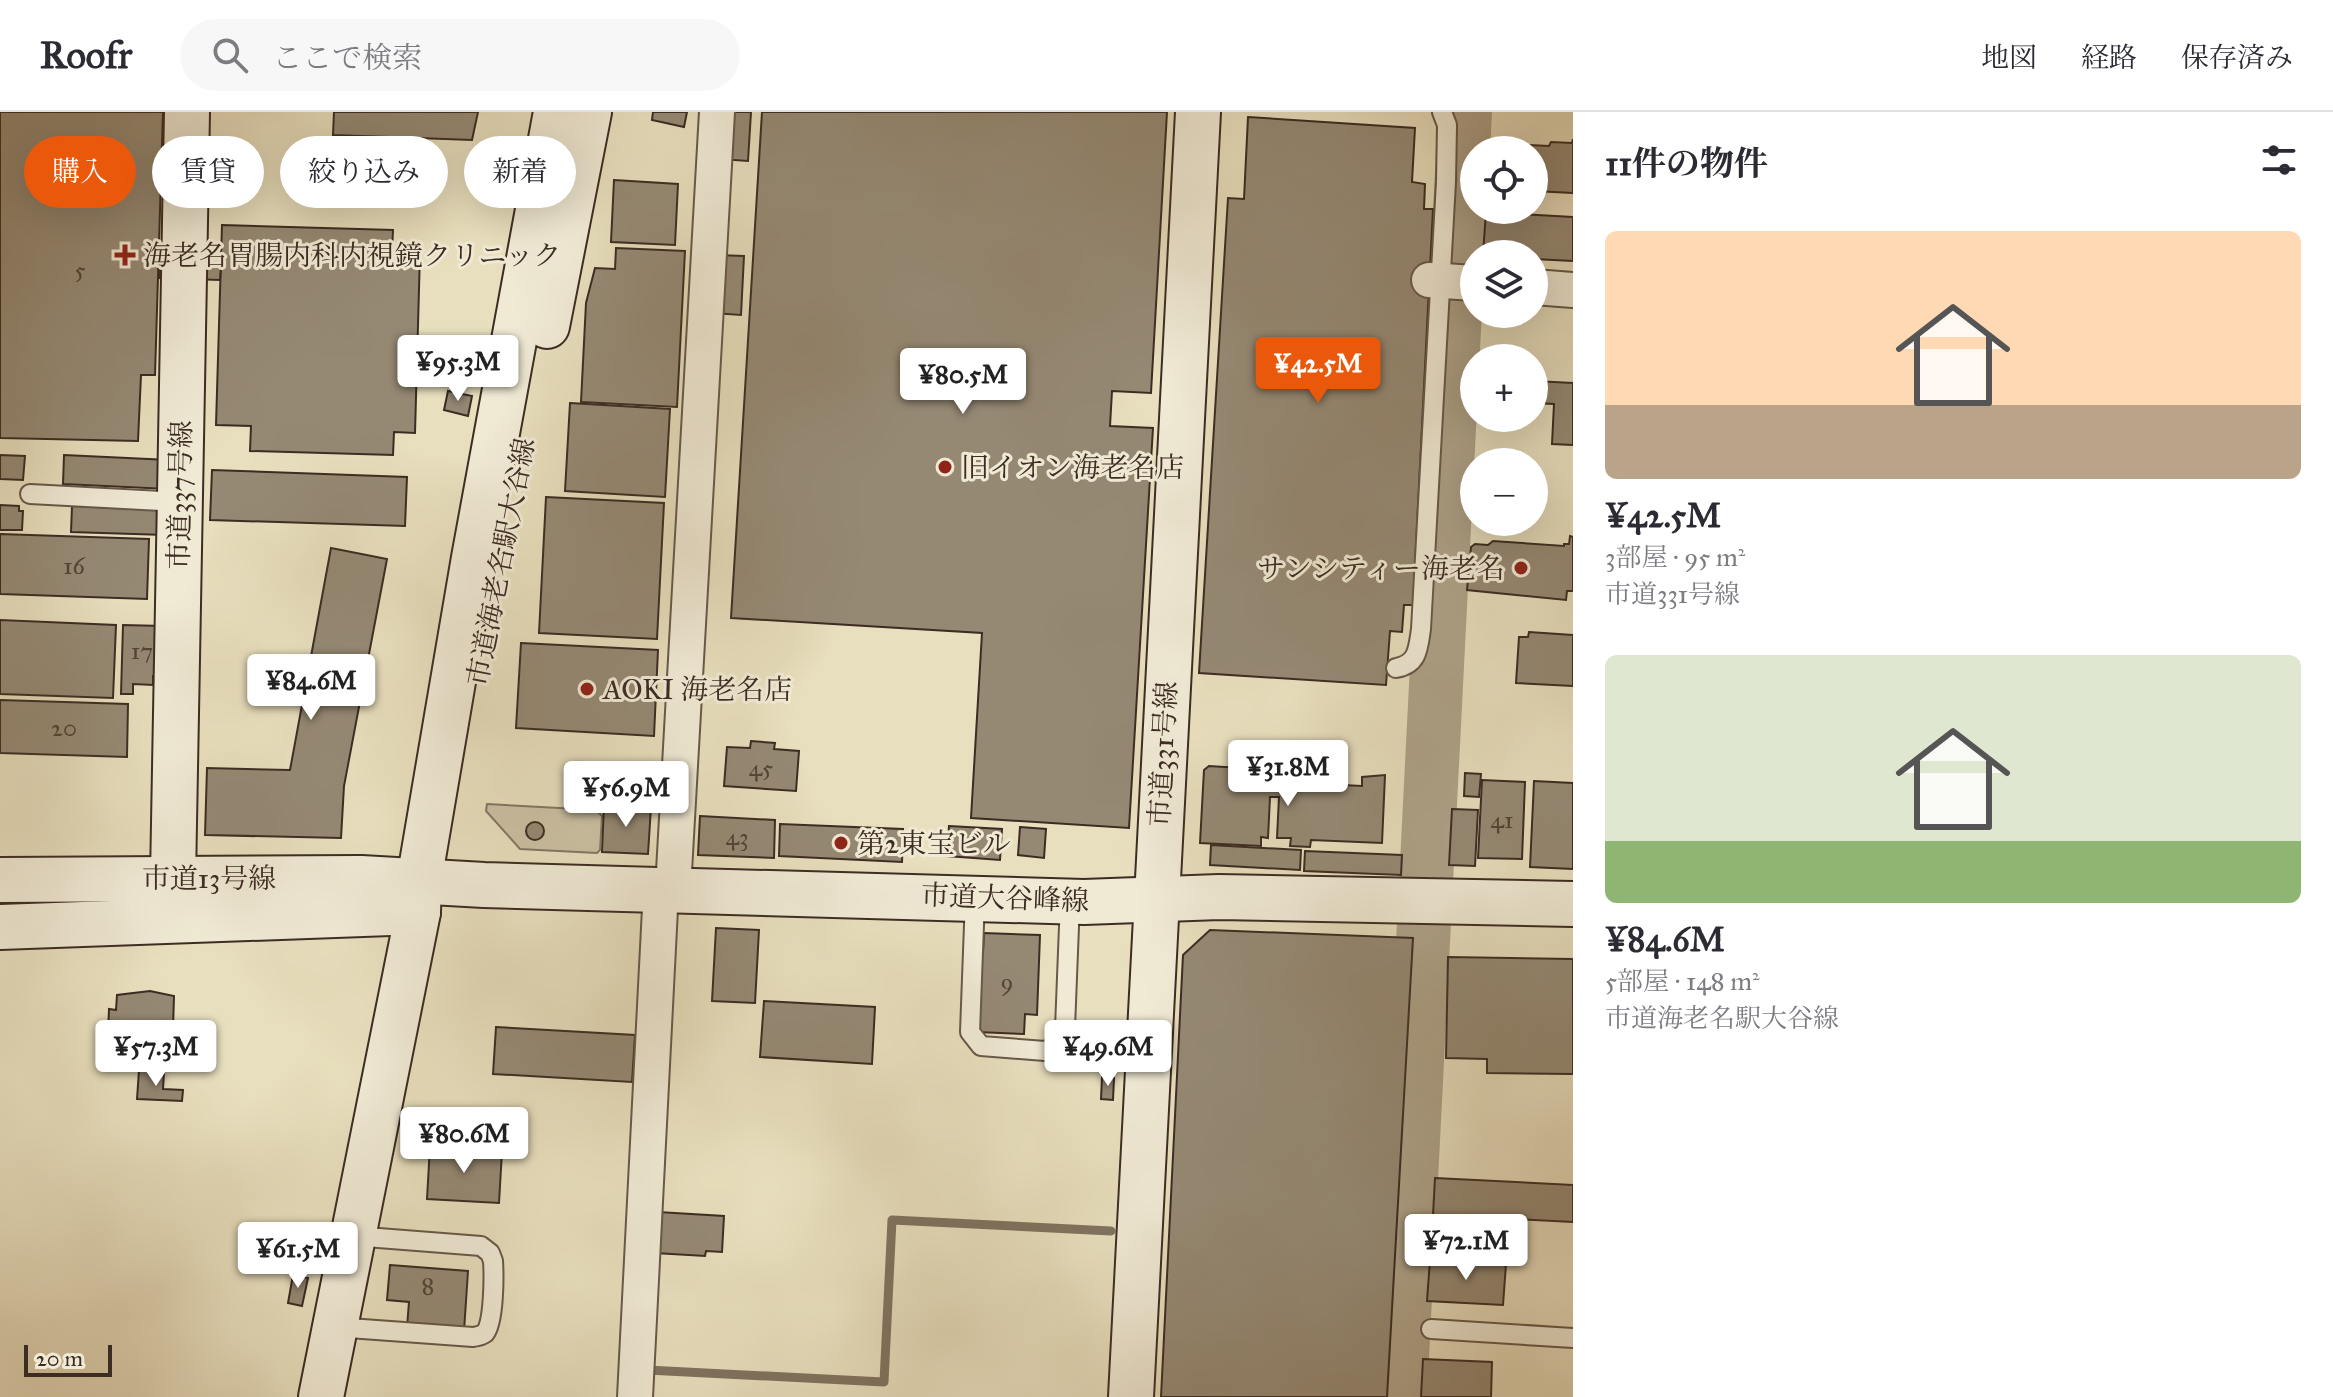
<!DOCTYPE html>
<html lang="ja">
<meta charset="utf-8">
<style>
:root{--surface:#fff;--page:#f7f7f7;--text:#2b2b33;--muted:#7c7c81;--line:#e1e1e2;--accent:#ea580c}
body{margin:0;font-family:"IM FELL Great Primer","Noto Serif JP",serif;background:var(--page);color:var(--text);height:100vh;display:flex;flex-direction:column;font-size:30px;white-space:nowrap}
*{box-sizing:border-box;margin:0}
p{font-size:26px;color:var(--muted)}
.icon{flex:none;width:44px;height:44px;fill:none;stroke:currentColor;stroke-width:2;stroke-linecap:round;stroke-linejoin:round}
.map{position:relative;flex:1;overflow:hidden}
.sheet{display:flex;flex-direction:column;background:var(--surface);width:760px}
.sheet>*{flex:none}
.top-card{position:absolute;left:24px;top:24px;width:760px;height:72px;display:flex;gap:16px}
.tools{position:absolute;left:1460px;top:24px;display:grid;gap:16px}
.tools a{display:grid;place-items:center;width:88px;height:88px;border-radius:50%;background:var(--surface);box-shadow:0 8px 32px #0002;font-size:40px}
.scale{position:absolute;left:24px;bottom:20px;width:88px;box-sizing:border-box;padding-left:8px;border:4px solid #3c2c23;border-top:0;font-size:22px;line-height:28px;white-space:nowrap;color:#3c2c23;-webkit-text-stroke:6px #f0ead5;paint-order:stroke}
.price{position:absolute;translate:-50% -68px;padding:0 18px;border-radius:8px;background:#fff;color:#222;font-size:26px;line-height:52px;filter:drop-shadow(0 2px 4px #0008)}
.price::after{content:'';position:absolute;left:50%;top:48px;width:24px;height:18px;margin-left:-12px;background:inherit;clip-path:polygon(0 0,100% 0,50% 100%)}
.price.selected{background:var(--accent);color:#fff}
ul{padding:0;list-style:none}
li{display:grid;align-content:center;gap:16px;height:424px;padding:0 32px}
li span{display:grid;place-items:center;height:248px;border-radius:12px;color:#555}
li>.icon{margin-inline-start:auto}
span .icon{width:144px;height:144px;fill:#fffc;stroke-width:1}
li b{font-size:34px}
h2{display:flex;justify-content:space-between;align-items:center;height:96px;padding:0 32px;font-size:34px}
.tag{padding:0 28px;border-radius:36px;background:var(--surface);box-shadow:0 8px 32px #0002;font-size:28px;line-height:72px}
.tag.selected{background:var(--accent);color:#fff}
header{display:flex;align-items:center;gap:48px;box-sizing:border-box;height:112px;padding:0 40px;background:var(--surface);border-bottom:2px solid var(--line)}
header strong{font-size:38px}
nav{display:flex;gap:44px;margin-inline-start:auto;font-size:28px}
.search{width:560px;height:72px;background:var(--page);display:flex;align-items:center;gap:20px;box-sizing:border-box;padding:0 28px;border-radius:44px;color:var(--muted);font-size:30px}
main{display:flex;flex:1;min-height:0}
.map>svg:first-child{display:block}
</style>
<header>
<strong>Roofr</strong>
<div class="search"><svg class="icon" aria-label="search" viewBox="0 0 24 24"><circle cx="10" cy="10" r="6"/><path d="M15 15l6 6"/></svg>ここで検索</div>
<nav><a>地図</a><a>経路</a><a>保存済み</a></nav>
</header>
<main>
<div class="map">
<svg width="1573" height="1285" viewBox="0 0 1573 1285">
<rect width="100%" height="100%" fill="#e8dfbe"/>
<filter id="stains"><feTurbulence type="fractalNoise" baseFrequency=".0025" numOctaves="4"/><feColorMatrix values="0 0 0 0 .2 0 0 0 0 .09 0 0 0 0 .02 0 0 0 .5 -.17"/></filter>
<radialGradient id="worn" r=".72"><stop offset=".6" stop-color="#630" stop-opacity="0"/><stop offset="1" stop-color="#630" stop-opacity=".3"/></radialGradient>
<path fill="#cbc1a4" stroke="#847664" stroke-width="2" d="M487,692L596,698L602,704L600,738L597,741L520,737L486,699Z"/>
<g fill="none" stroke-linecap="round" stroke-linejoin="round">
<path stroke="#807360" stroke-width="9" d="M647,1258L884,1270L892,1108L1111,1119"/>
<path stroke="#aea289" stroke-width="54" d="M1400,1285L1465,0"/>
</g>
<g fill="#958974" stroke="#3c2c23" stroke-width="2">
<path d="M0,0H163L155,263H141L138,329L0,326Z"/>
<path d="M334,0H478L472,28L333,23Z"/>
<path d="M653,0H687L684,15L652,8Z"/>
<path d="M723,0H751L748,49L720,47Z"/>
<path d="M762,0H1167L1151,281L1112,279L1110,314L1153,316L1129,716L971,706L982,521L731,506Z"/>
<path d="M1248,5L1415,16L1412,70L1425,72L1424,97H1433L1413,493H1404L1402,520L1390,519L1386,573L1199,561L1228,86L1244,87Z"/>
<path d="M1573,27V81L1534,79V38H1493L1494,31L1549,34L1551,30L1572,31Z"/>
<path d="M614,68L678,72L675,133L611,130Z"/>
<path d="M1486,100L1573,105V149L1534,147V142H1483Z"/>
<path d="M222,113L393,118L392,140L420,141L415,321L394,320L393,343L250,339L251,314L216,313Z"/>
<path d="M616,136L685,139L677,295L581,290L586,191L595,156L615,157Z"/>
<path d="M717,143L744,144L741,203L713,201Z"/>
<path d="M160,151L221,152L220,168L159,166Z"/>
<path d="M1534,269L1573,271V333L1552,332L1554,292L1534,291Z"/>
<path d="M448,279L472,284L468,304L444,298Z"/>
<path d="M570,291L670,297L665,385L565,379Z"/>
<path d="M0,343L25,344L23,368L0,367Z"/>
<path d="M64,343L169,348L168,377L63,372Z"/>
<path d="M212,358L407,365L405,414L210,408Z"/>
<path d="M546,385L664,391L657,527L539,521Z"/>
<path d="M0,393L19,394V399H23L22,418H0Z"/>
<path d="M72,394L166,398L165,423L71,420Z"/>
<path d="M0,422L149,427L147,487L0,482Z"/>
<path d="M1570,424L1573,425V479H1567L1566,488L1467,478L1471,435L1475,432L1488,433L1493,429L1564,434V432H1569Z"/>
<path d="M331,436L387,447L344,674L341,726L205,723L207,656L290,658Z"/>
<path d="M0,508L116,513L113,586L0,582Z"/>
<path d="M123,513L163,514L161,564H153V573L133,572V582H121Z"/>
<path d="M1529,520L1573,523V574L1516,571L1519,525H1528Z"/>
<path d="M521,531L658,538L654,624L516,616Z"/>
<path d="M0,588L128,592L127,645L0,641Z"/>
<path d="M751,629L775,631L774,637L799,639L796,679L724,674L727,635L750,636Z"/>
<path d="M1209,654L1272,658L1271,676L1279,677L1280,658L1284,657H1301L1303,662V671L1362,674V665L1385,663L1382,731L1311,728L1310,735L1290,734L1291,726H1277L1279,685H1270L1268,726L1261,725V734L1200,731L1204,658Z"/>
<path d="M1465,661L1481,662L1479,685L1464,684Z"/>
<path d="M1482,668L1525,670L1522,747L1478,746Z"/>
<path d="M1534,669L1573,671V757L1530,755Z"/>
<path d="M604,693L651,695L648,742L602,740Z"/>
<path d="M1452,697L1478,698L1475,754L1449,753Z"/>
<path d="M700,704L775,708L774,746L698,743Z"/>
<circle cx="535" cy="719" r="9"/>
<path d="M780,712L903,717L902,750L779,744Z"/>
<path d="M949,714L1002,717L1000,748L947,744Z"/>
<path d="M1020,715L1046,717L1044,746L1018,743Z"/>
<path d="M1211,733L1301,738L1300,758L1210,753Z"/>
<path d="M1305,739L1402,743L1401,763L1304,759Z"/>
<path d="M716,816L759,818L755,891L712,889Z"/>
<path d="M1210,818L1413,826L1387,1285H1161L1183,843Z"/>
<path d="M984,821L1040,823L1037,903L1025,902L1024,922L977,920V840H983Z"/>
<path d="M1448,845L1573,847V962L1487,961V947L1446,946Z"/>
<path d="M150,879L174,884L172,948L107,946L109,897L116,898L117,883Z"/>
<path d="M764,889L875,895L872,952L760,945Z"/>
<path d="M496,915L635,923L632,970L493,962Z"/>
<path d="M139,958L164,960L163,977L183,978L182,989L137,987Z"/>
<path d="M1102,965L1114,966L1113,988L1101,987Z"/>
<path d="M430,1034L502,1039L499,1091L427,1087Z"/>
<path d="M1435,1066L1573,1073V1110L1433,1103Z"/>
<path d="M658,1100L724,1104L722,1140L706,1139L705,1144L655,1141Z"/>
<path d="M1430,1148L1506,1152L1503,1193L1427,1189Z"/>
<path d="M390,1153L468,1159L464,1219L407,1215L409,1190L387,1188Z"/>
<path d="M293,1163L308,1166L302,1194L288,1191Z"/>
<path d="M1423,1247L1492,1250L1491,1285H1421Z"/>
</g>
<g fill="none" stroke-linecap="round" stroke-linejoin="round">
<g stroke="#67594a" stroke-width="22">
<g id="lane">
<path d="M30,382L180,390"/>
<path d="M1396,556C1418,552 1418,537 1421,517L1446,70L1447,13L1442,0"/>
<path d="M975,786L970,920L981,934L1045,939L1059,933L1065,916L1070,789"/>
<path d="M335,1215L473,1225C478,1224 481,1224 485,1221C494,1210 494,1164 493,1149L490,1141L481,1134L353,1124"/>
<path d="M1431,1217L1573,1226"/>
</g>
</g>
<g stroke="#67594a" stroke-width="38">
<g id="street">
<path d="M1429,168L1474,171"/>
<path d="M1534,175L1573,178"/>
<path d="M673,777L717,0"/>
<path d="M635,1285L661,777"/>
</g>
</g>
<g stroke="#3c2c23" stroke-width="48">
<g id="secondary">
<path d="M547,214L589,0"/>
<path d="M173,766L187,0"/>
<path d="M0,768L361,766L484,773L1084,790L1219,785L1573,792"/>
<path d="M0,815L418,800"/>
<path d="M321,1285L418,800L419,769L474,446L556,0"/>
<path d="M1131,1285L1198,0"/>
</g>
</g>
<use href="#lane" stroke="#f0ead5" stroke-width="18"/>
<use href="#street" stroke="#f0ead5" stroke-width="34"/>
<use href="#secondary" stroke="#f0ead5" stroke-width="44"/>
</g>
<g fill="#8f2418" stroke="#f0ead5" stroke-width="3">
<path d="M121 131h8v8h8v8h-8v8h-8v-8h-8v-8h8z"/>
<circle cx="945" cy="355" r="8"/>
<circle cx="1521" cy="456" r="8"/>
<circle cx="587" cy="577" r="8"/>
<circle cx="841" cy="731" r="8"/>
</g>
<g text-anchor="middle" dominant-baseline="central" stroke-width="6" stroke-linejoin="round" paint-order="stroke">
<g font-size="24" fill="#524337">
<text x="80" y="158">5</text>
<text x="74" y="454">16</text>
<text x="142" y="539">17</text>
<text x="64" y="616">20</text>
<text x="761" y="656">45</text>
<text x="1502" y="708">41</text>
<text x="737" y="725">43</text>
<text x="1007" y="870">9</text>
<text x="428" y="1174">8</text>
</g>
<g font-size="28" fill="#3c2c23" stroke="#f0ead5" text-anchor="start">
<text x="143" y="143">海老名胃腸内科内視鏡クリニック</text>
<text x="961" y="355">旧イオン海老名店</text>
<text x="1505" y="456" text-anchor="end">サンシティー海老名</text>
<text x="603" y="577">AOKI 海老名店</text>
<text x="857" y="731">第2東宝ビル</text>
</g>
<g font-size="28" fill="#3c2c23" stroke="#f0ead5">
<text transform="translate(180 383) rotate(-89)">市道337号線</text>
<text transform="translate(501 450) rotate(-79)">市道海老名駅大谷線</text>
<text transform="translate(1163 642) rotate(-87)">市道331号線</text>
<text x="209" y="766">市道13号線</text>
<text transform="translate(1005 786) rotate(2)">市道大谷峰線</text>
</g>
</g>
<rect width="100%" height="100%" filter="url(#stains)"/>
<rect width="100%" height="100%" fill="url(#worn)"/>
</svg>
<div class="tools">
<a><svg class="icon" aria-label="locate" viewBox="0 0 24 24"><circle cx="12" cy="12" r="6"/><path d="M12 2v4M12 18v4M2 12h4M18 12h4"/></svg></a>
<a><svg class="icon" aria-label="layers" viewBox="0 0 24 24"><path d="M12 4l9 5-9 5-9-5zM3 14l9 5 9-5"/></svg></a>
<a>+</a>
<a>−</a>
</div>
<div class="scale">20 m</div>
<b class="price" style="left:458px;top:291px">¥95.3M</b>
<b class="price selected" style="left:1318px;top:293px">¥42.5M</b>
<b class="price" style="left:963px;top:304px">¥80.5M</b>
<b class="price" style="left:311px;top:610px">¥84.6M</b>
<b class="price" style="left:1288px;top:696px">¥31.8M</b>
<b class="price" style="left:626px;top:717px">¥56.9M</b>
<b class="price" style="left:156px;top:976px">¥57.3M</b>
<b class="price" style="left:1108px;top:976px">¥49.6M</b>
<b class="price" style="left:464px;top:1063px">¥80.6M</b>
<b class="price" style="left:1466px;top:1170px">¥72.1M</b>
<b class="price" style="left:298px;top:1178px">¥61.5M</b>
<div class="top-card">
<a class="tag selected">購入</a>
<a class="tag">賃貸</a>
<a class="tag">絞り込み</a>
<a class="tag">新着</a>
</div>
</div>
<section class="sheet">
<h2>11件の物件<svg class="icon" aria-label="filters" viewBox="0 0 24 24"><path d="M4 7h16M4 17h16"/><circle cx="9" cy="7" r="2"/><circle cx="15" cy="17" r="2"/></svg></h2>
<ul>
<li><span style="background:linear-gradient(#ffd9b3 70%,#b9a48a 0)"><svg class="icon" aria-label="home" viewBox="0 0 24 24"><path d="M3 11l9-7 9 7M6 9v11h12V9"/></svg></span><div><b>¥42.5M</b><p>3部屋 · 95 m²</p><p>市道331号線</p></div></li>
<li><span style="background:linear-gradient(#dfe7d0 75%,#8fb573 0)"><svg class="icon" aria-label="home" viewBox="0 0 24 24"><path d="M3 11l9-7 9 7M6 9v11h12V9"/></svg></span><div><b>¥84.6M</b><p>5部屋 · 148 m²</p><p>市道海老名駅大谷線</p></div></li>
</ul>
</section>
</main>
